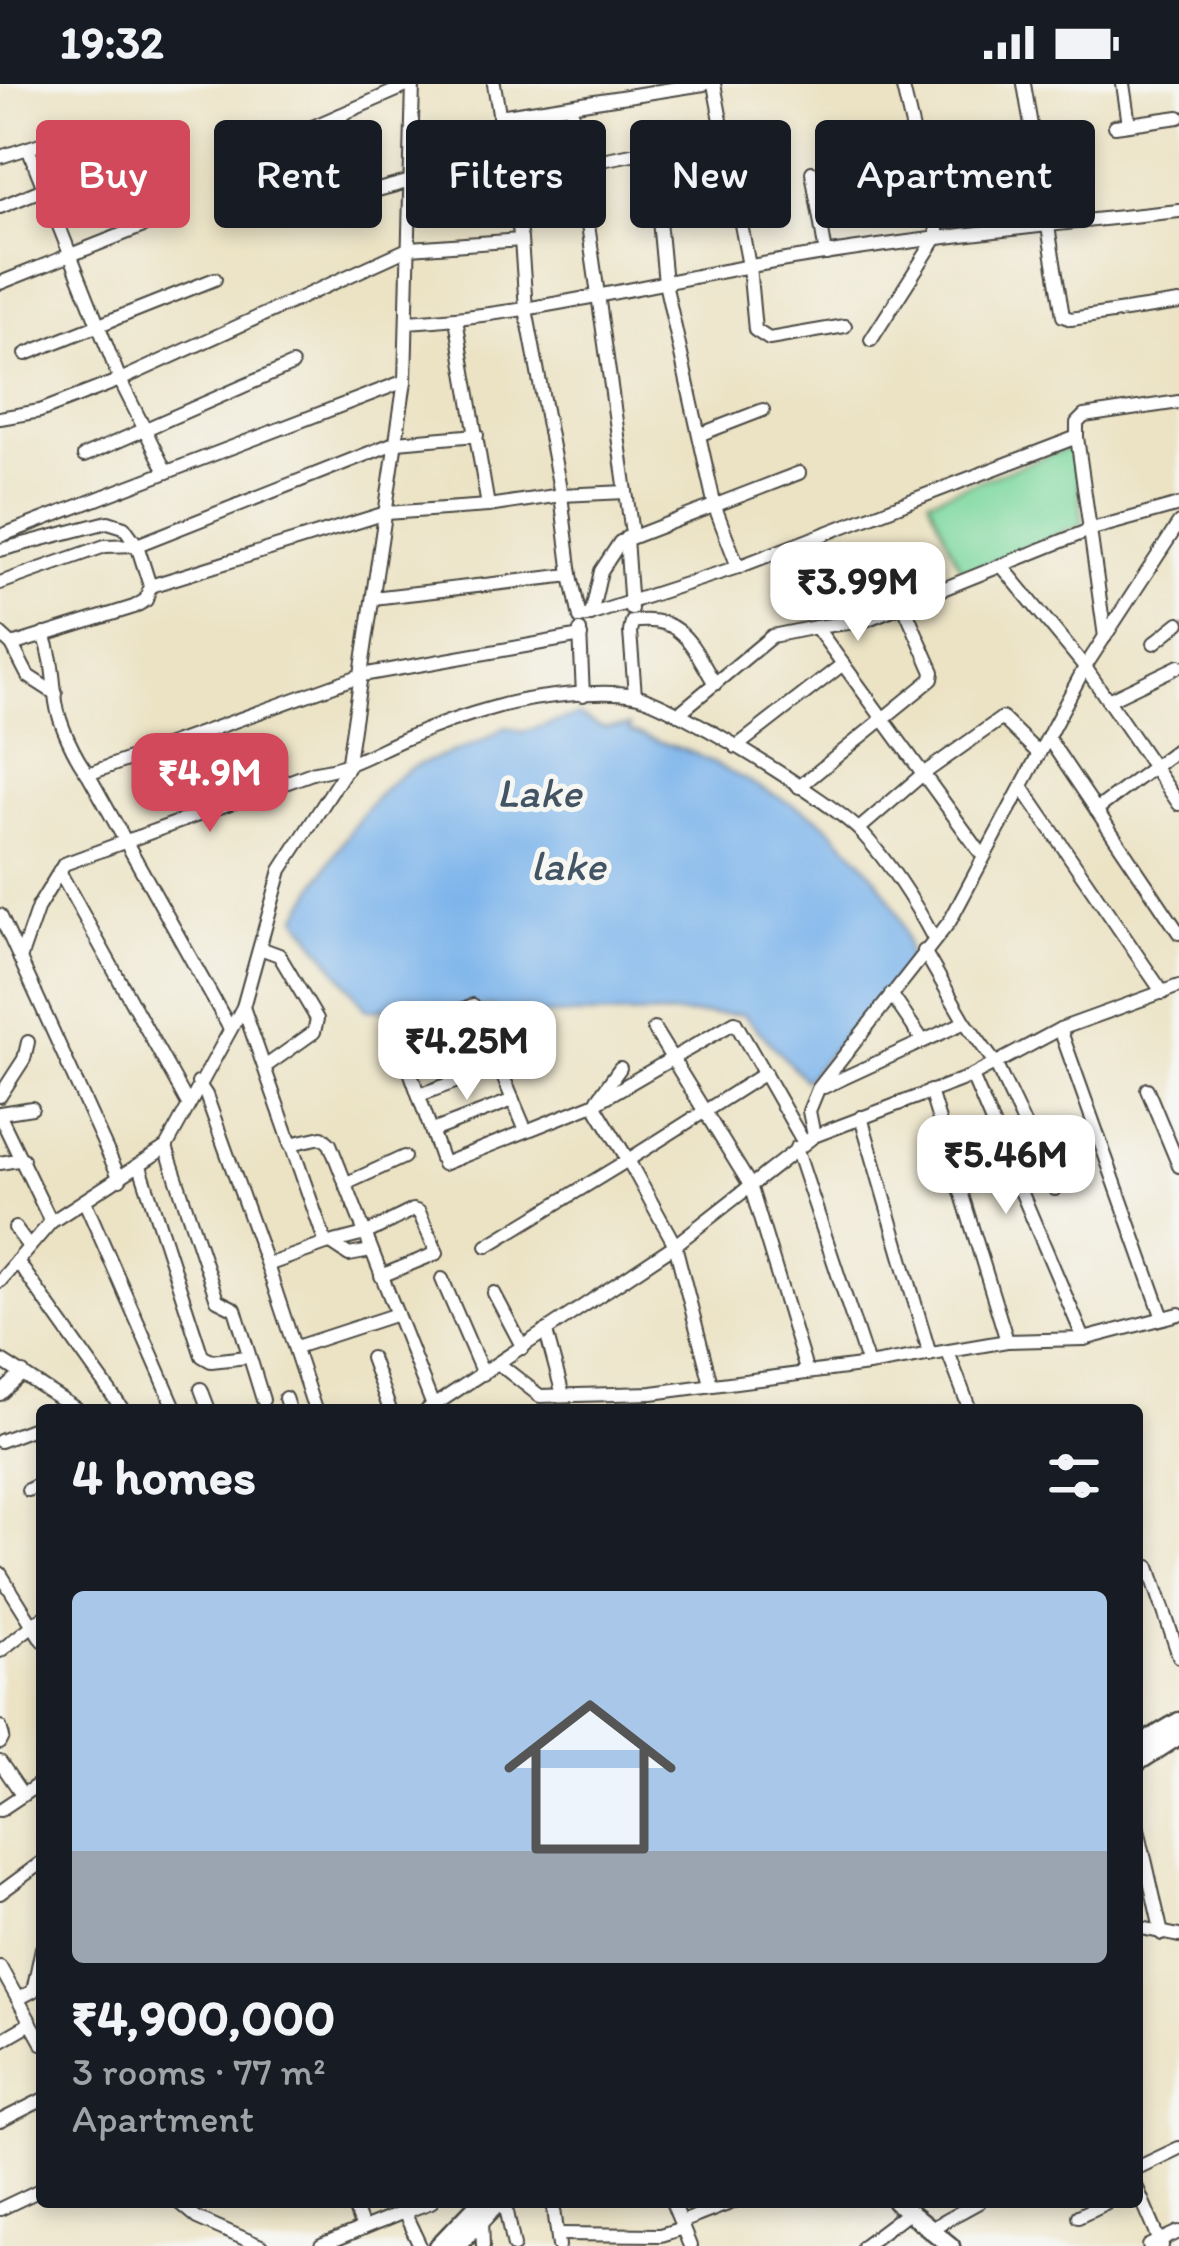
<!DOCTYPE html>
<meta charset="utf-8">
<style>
:root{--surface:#171b24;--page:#242831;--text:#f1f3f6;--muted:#9ea1a6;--accent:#d1495b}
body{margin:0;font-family:Itim,sans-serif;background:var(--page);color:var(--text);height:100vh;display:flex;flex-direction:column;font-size:45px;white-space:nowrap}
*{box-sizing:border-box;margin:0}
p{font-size:39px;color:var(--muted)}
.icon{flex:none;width:66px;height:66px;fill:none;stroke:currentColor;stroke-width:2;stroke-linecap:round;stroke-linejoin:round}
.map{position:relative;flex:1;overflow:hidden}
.drawer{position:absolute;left:36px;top:1320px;width:1107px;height:804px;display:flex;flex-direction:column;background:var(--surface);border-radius:12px;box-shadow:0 6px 18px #0003}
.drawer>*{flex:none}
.guide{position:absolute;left:36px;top:36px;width:1107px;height:108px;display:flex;gap:24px}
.price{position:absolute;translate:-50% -102px;padding:0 27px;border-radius:24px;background:#fff;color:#222;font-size:39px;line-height:78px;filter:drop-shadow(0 3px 6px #0008)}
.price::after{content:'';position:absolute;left:50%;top:72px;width:36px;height:27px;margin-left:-18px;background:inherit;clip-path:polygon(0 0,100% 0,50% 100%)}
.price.on{background:var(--accent);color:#fff}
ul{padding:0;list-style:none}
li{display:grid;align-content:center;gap:24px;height:636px;padding:0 36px}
li span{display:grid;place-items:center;height:372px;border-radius:12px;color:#555}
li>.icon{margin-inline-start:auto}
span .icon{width:216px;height:216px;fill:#fffc;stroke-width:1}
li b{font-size:51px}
h2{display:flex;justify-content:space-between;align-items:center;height:144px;padding:0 36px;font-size:51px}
.pill{padding:0 42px;border-radius:12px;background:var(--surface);box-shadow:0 6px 18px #0003;font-size:42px;line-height:108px}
.pill.on{background:var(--accent);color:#fff}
.status{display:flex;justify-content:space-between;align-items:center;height:84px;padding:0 60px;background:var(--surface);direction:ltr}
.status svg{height:33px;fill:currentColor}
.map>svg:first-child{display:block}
</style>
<div class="status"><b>19:32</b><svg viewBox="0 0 49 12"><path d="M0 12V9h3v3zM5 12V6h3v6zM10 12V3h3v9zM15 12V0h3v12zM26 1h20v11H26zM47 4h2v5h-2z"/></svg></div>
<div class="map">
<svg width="1179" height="2162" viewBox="0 0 1179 2162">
<rect width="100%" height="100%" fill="#f6f6f2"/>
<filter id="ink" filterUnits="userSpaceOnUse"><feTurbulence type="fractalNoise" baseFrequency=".00833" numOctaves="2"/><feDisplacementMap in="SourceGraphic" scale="24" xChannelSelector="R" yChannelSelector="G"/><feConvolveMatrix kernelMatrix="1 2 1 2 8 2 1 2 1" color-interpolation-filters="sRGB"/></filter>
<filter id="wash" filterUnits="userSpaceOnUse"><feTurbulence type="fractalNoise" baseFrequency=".004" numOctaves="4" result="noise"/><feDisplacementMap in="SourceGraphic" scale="48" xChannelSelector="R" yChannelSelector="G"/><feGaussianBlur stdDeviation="2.7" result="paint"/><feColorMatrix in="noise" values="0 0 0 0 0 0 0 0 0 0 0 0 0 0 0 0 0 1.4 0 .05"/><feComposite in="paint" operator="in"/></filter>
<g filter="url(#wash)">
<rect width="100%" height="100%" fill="#ece3c5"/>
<path fill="#7dd89e" stroke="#548264" stroke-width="3" d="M1074,362L1083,440L963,490L929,415Z"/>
<path fill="#7bb4eb" stroke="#53708b" stroke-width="3" d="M578,631L603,644L630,642L629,647L693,669L819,734C859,771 912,822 908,882L805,996L743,930L506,931L491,922L449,930L435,922L367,926L297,833C323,791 372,697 420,680C450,669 479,662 506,643L523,648Z"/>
</g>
<g filter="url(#ink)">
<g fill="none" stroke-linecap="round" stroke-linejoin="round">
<g stroke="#484742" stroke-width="16">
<g id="minor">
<path d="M494,0L521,156L526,225L561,411L626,408"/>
<path d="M714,0L749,182L755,246L769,255L845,242"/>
<path d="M1024,0L1063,232L1071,235L1179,219"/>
<path d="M1123,0L1129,40"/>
<path d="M571,21L632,450"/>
<path d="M340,31L359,111L411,97"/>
<path d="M499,32L704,0"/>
<path d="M1115,42L1179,33"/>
<path d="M310,44L411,0"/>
<path d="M28,64L77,48"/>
<path d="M0,73L28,64L120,296L166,388"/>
<path d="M581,80L637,69L654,84L665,199L715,423L738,483"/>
<path d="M812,88L826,170"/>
<path d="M0,123L87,87"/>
<path d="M0,199L156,137"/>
<path d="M456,235L488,422"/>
<path d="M407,238C523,232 637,202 751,182C893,157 1035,142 1179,127"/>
<path d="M871,256L938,151L902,0"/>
<path d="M26,270L215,195"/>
<path d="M0,334L40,327L120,296L410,164L521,156"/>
<path d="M701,350L763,326"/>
<path d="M1077,353V339L1084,332L1179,318"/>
<path d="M84,372L292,281"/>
<path d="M0,452L405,297"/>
<path d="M626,454L631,525"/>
<path d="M0,466L108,438L124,443L137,461L105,462L0,499"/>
<path d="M1001,481L1085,583L1179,720"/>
<path d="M150,502L386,429L488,422L561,411L571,491"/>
<path d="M373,514L571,491L580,534L738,483L1077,353L1105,553"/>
<path d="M591,531L601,487L620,458L799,389"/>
<path d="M816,543L863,537L1092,445L1179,421"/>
<path d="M580,547L583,611"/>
<path d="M0,550L12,561L28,592L56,610"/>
<path d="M44,550C53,574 53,594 56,618C59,640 75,673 88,690"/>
<path d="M1154,559L1179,539"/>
<path d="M12,561L134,523L146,516L150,502L137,461L397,358L477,351"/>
<path d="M635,611L630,548L632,538C683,530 692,563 715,600"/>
<path d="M1108,616L1179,582"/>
<path d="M678,630L772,552L816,543L983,772"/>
<path d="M1048,654L1179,849"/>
<path d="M736,663L843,580"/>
<path d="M799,703L932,595L933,588L904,522"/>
<path d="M1022,703L1163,909"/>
<path d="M1096,726L1179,664"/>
<path d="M859,745L923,690L1002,634L1039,670"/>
<path d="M59,787L188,1020"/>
<path d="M0,831L120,1095"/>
<path d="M260,864L279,871L317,935L314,948L266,982"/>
<path d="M924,867L965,938L995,979L1055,1105"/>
<path d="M20,875L38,823L64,780L315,688C354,683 374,667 409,653C437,641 467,631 496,623C530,613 599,605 634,611C672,618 836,720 862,749C891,781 914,817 934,855"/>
<path d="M891,910L923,957"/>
<path d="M229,943L88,690L362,591L581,552"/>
<path d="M654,945L750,1101L807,1289"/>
<path d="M1060,945L1163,1234"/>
<path d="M972,992L1084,1255"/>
<path d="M198,999L206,1011L267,1181L326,1160L243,923"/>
<path d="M824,1003L965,938"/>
<path d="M1147,1005L1179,1082"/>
<path d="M930,1007L1007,1257"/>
<path d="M419,1011L499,982"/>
<path d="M0,1012L24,975L28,958"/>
<path d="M598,1015L620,984"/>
<path d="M594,1020L628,1076L765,989"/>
<path d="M0,1029L32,1024"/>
<path d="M0,1032L51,1138"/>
<path d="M861,1033L930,1271"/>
<path d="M432,1047L513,1016"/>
<path d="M526,1047L473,921C431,937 435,950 405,973L443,1080L594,1020L735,938L804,1059"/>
<path d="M814,1052L809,1027L818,1005L950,837L1085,583L1179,439"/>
<path d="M290,1060L322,1053L330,1060L433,1322"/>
<path d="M166,1063L217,1216L235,1225L263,1316"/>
<path d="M796,1064L868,1281"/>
<path d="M0,1079L23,1075"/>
<path d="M140,1082L202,1272L211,1277L247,1273"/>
<path d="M345,1100L404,1073"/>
<path d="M85,1118L176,1326"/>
<path d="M15,1144L29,1163"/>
<path d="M331,1159L349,1171L371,1167"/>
<path d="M326,1160L365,1150L413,1126L419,1128L437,1169L381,1192"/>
<path d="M487,1162L628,1076L675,1161L711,1300"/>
<path d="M17,1177L123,1326"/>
<path d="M267,1181L315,1326"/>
<path d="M442,1195L483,1290"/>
<path d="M0,1197L51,1138L166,1063L243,923L281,786L347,684L405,297L413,0"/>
<path d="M494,1209L523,1264"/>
<path d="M546,1248L563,1311"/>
<path d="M296,1263L397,1230"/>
<path d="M948,1268L970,1326"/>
<path d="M371,1274L390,1326"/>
<path d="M0,1276L78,1326"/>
<path d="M499,1280L540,1312L652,1309L868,1281L1007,1257L1084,1255L1179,1230"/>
<path d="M201,1305L209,1326"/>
<path d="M0,1310L23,1289"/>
<path d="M285,1314L289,1326"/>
<path d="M427,1326L675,1161L814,1052L972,992L1060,945L1179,902"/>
<path d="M0,1357L42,1341"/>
<path d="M28,1406L42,1399"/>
<path d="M1149,1483L1179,1572"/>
<path d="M0,1489L42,1556"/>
<path d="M0,1567L42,1534"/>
<path d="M0,1643L3,1653L0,1659"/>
<path d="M0,1678L22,1710"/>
<path d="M0,1726L42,1698"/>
<path d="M1137,1740L1162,1850"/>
<path d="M0,1809L42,1778"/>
<path d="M1137,1843L1179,1852"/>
<path d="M0,1883L42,1959"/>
<path d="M18,1915L33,1907L42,1864"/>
<path d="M0,1957L31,1939"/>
<path d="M0,2037L42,2016"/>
<path d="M1137,2084L1179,2064"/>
<path d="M1137,2104L1162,2162"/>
<path d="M178,2118L197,2134L261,2162"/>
<path d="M352,2118L362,2145"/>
<path d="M505,2118L514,2162"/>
<path d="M553,2118L559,2162"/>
<path d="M672,2118L690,2162"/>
<path d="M0,2125L42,2105"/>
<path d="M404,2128L431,2118"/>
<path d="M1078,2132L1107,2118"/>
<path d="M482,2136L483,2162"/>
<path d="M681,2138L733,2118"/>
<path d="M930,2145L979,2118"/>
<path d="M558,2150L660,2151L683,2144"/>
<path d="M321,2162L404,2128L420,2162"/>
<path d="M863,2162L908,2128"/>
<path d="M1149,2162L1179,2148"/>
</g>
</g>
<g stroke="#484742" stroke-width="21">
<g id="major">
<path d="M1137,1662L1179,1637"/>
<path d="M1137,1679L1179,1652"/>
<path d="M896,2118L951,2162"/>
<path d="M438,2162L480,2118"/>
<path d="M457,2162L499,2118"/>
</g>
</g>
<use href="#minor" stroke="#fff" stroke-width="12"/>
<use href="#major" stroke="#fff" stroke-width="16"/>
</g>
</g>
<g text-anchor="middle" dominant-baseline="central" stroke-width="10" stroke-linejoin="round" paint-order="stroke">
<g font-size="42" font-style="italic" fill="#435465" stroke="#f6f6f2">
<text x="539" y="708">Lake</text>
<text x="568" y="781">lake</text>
</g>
</g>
</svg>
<b class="price" style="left:858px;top:560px">₹3.99M</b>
<b class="price on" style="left:210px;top:751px">₹4.9M</b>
<b class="price" style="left:467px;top:1019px">₹4.25M</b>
<b class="price" style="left:1006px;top:1133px">₹5.46M</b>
<div class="guide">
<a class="pill on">Buy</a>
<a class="pill">Rent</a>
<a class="pill">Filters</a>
<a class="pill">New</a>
<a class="pill">Apartment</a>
</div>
<section class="drawer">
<h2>4 homes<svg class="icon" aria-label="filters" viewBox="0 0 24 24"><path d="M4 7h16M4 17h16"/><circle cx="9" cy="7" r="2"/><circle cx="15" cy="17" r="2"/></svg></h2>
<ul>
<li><span style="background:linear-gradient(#a9c7e8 70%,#9aa5b1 0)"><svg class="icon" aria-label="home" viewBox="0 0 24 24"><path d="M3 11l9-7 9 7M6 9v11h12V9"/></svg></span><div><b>₹4,900,000</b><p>3 rooms · 77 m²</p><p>Apartment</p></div></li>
</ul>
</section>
</div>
